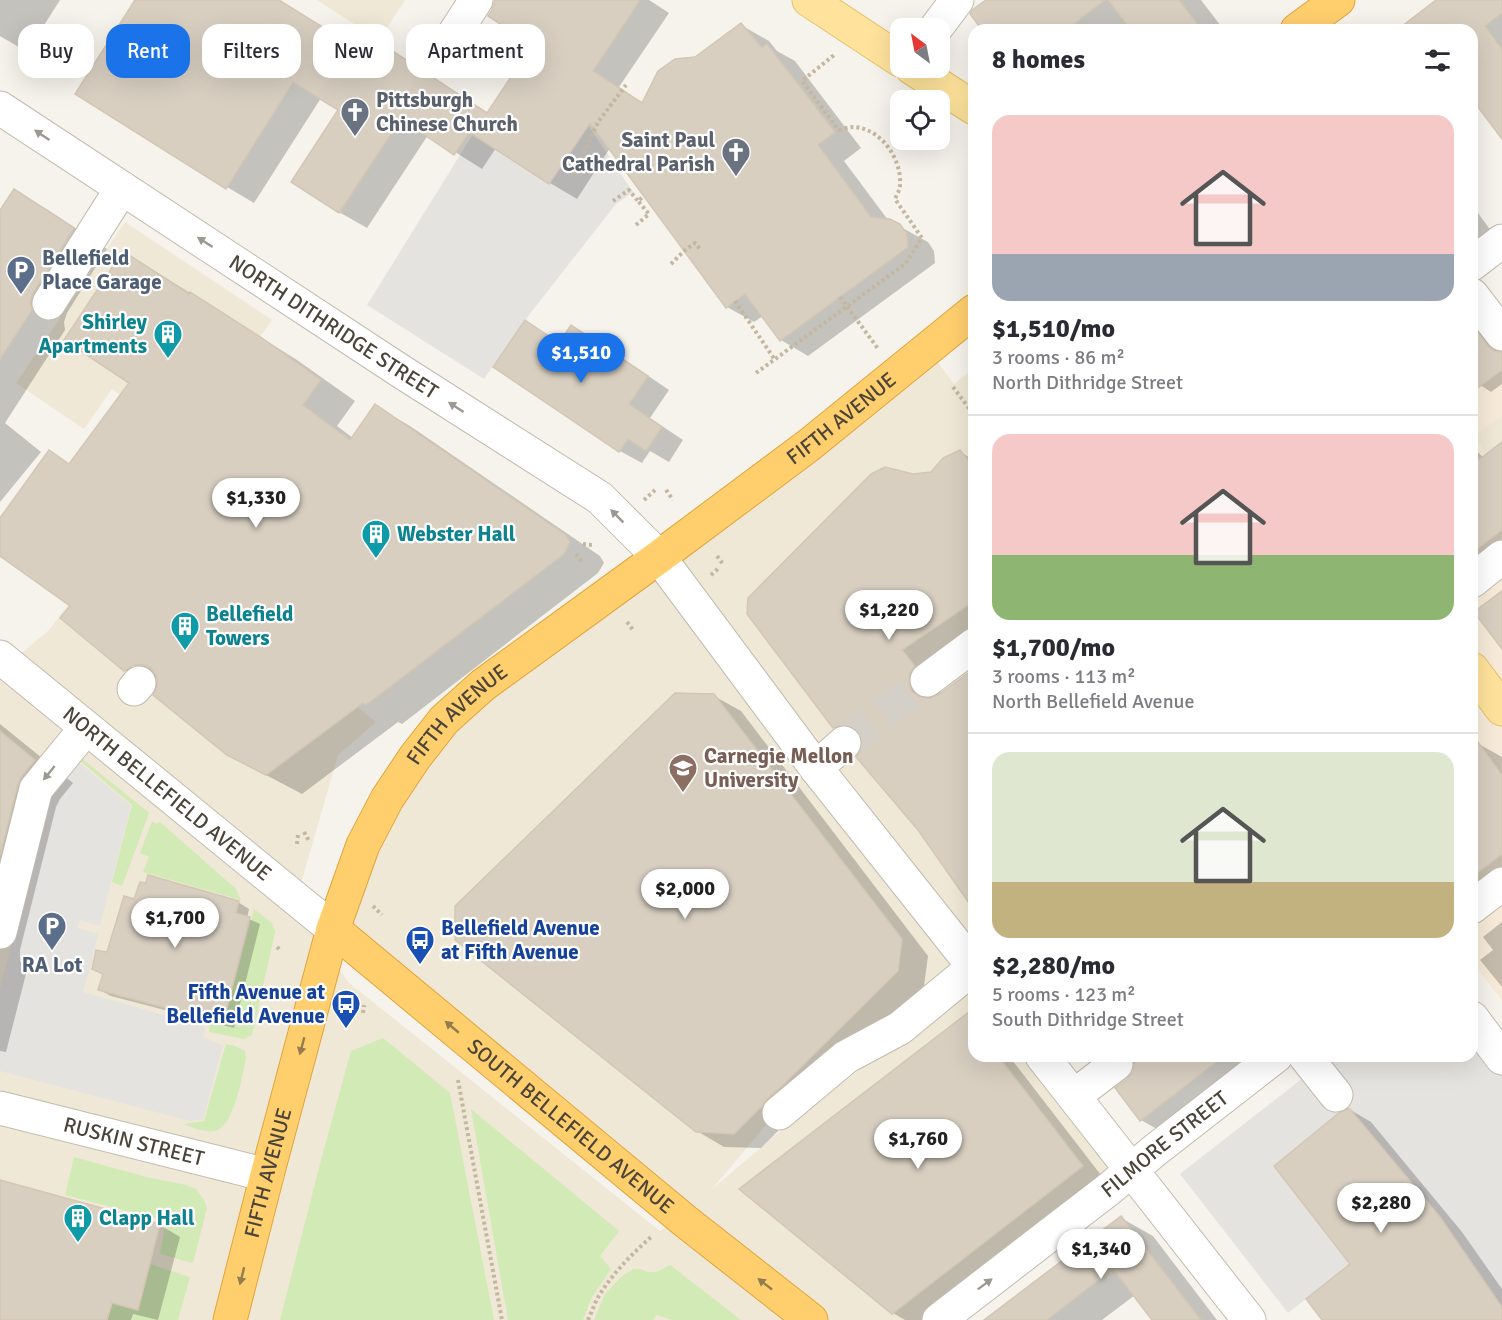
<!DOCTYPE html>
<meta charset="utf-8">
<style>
:root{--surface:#fff;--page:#f7f7f7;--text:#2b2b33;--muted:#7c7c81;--line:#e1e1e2;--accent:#1a73e8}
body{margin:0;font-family:Signika,sans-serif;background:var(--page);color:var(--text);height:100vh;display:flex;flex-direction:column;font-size:22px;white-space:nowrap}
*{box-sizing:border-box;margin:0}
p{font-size:20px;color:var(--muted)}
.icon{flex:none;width:33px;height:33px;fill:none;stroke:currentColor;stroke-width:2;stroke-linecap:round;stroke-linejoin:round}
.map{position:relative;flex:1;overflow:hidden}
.drawer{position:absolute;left:968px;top:24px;width:510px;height:1038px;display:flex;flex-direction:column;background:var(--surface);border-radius:18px;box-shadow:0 6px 24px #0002}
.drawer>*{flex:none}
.top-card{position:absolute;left:18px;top:24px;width:570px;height:54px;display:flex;gap:12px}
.needle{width:39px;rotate:328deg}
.fabs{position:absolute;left:890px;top:18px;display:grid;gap:12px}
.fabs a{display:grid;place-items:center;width:60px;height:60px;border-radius:12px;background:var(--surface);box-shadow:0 6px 24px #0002;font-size:30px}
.price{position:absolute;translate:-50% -51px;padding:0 14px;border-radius:21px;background:#fff;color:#222;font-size:20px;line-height:39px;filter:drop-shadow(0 2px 3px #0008)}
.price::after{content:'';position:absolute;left:50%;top:36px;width:18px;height:14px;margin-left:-9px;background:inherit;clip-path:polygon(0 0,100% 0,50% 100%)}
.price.selected{background:var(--accent);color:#fff}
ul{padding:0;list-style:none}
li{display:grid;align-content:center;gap:12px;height:318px;padding:0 24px}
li+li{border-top:2px solid var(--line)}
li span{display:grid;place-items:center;height:186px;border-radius:18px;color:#555}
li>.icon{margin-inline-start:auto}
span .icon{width:108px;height:108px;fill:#fffc;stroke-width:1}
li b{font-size:26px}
h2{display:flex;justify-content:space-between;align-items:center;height:72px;padding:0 24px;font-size:26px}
.pill{padding:0 21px;border-radius:18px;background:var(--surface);box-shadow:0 6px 24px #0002;font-size:21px;line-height:54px}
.pill.selected{background:var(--accent);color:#fff}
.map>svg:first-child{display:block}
</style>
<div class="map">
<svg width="1502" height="1320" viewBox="0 0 1502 1320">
<rect width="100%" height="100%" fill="#f6f3ec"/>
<path fill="#f7ead8" d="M1472,269L1502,311V1000L1472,962Z"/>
<g fill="#efe8d6">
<path d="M317,0H405L379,40Z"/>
<path d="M125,222L272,320L185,441L112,389L84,429L16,383Z"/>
<path d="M928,349L954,384L973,369V967L772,1118L712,1189L784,1128L973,982L974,1056H1029L1123,1173L940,1320H0V671L49,630L129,525L376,722L338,755L295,904L348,982L660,1231L680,1218L333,929L415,757Z"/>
<path d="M1502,416V473L1474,436Z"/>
</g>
<g fill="#d2eab5">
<path d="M80,757L149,813L122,886L112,882L132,805L78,759Z"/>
<path d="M152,821L157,824L160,822L236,889L241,900L143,872L149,857L140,853Z"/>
<path d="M254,909L272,923L275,932L252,1035L244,1039L209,1032L210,1022L223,1025Z"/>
<path d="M383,1038L450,1093L494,1320H280L321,1160L351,1051Z"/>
<path d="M226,1044L235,1046L245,1051L246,1059C242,1076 234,1127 215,1131C204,1133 193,1127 183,1124L204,1121Z"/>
<path d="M471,1109L619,1231L600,1256L611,1269L591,1299L583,1320H508Z"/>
<path d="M74,1157L146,1177L186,1185L196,1189L204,1200L207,1208L193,1263L160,1254L166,1221L65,1195Z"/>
<path d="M150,1264L190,1277L178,1320H107L112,1303L138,1310Z"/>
<path d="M670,1265L741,1320H673L657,1315L653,1320H594L605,1294L621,1277L633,1269H640L648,1272H657Z"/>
</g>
<g fill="#e5e3e0">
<path d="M588,125L633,192L616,204L525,320L484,379L367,305L473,134L549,184Z"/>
<path d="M77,761L131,806L100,926L80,920L78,928L98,934L90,969L83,992L205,1027L203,1037L223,1046L203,1119L190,1121L0,1071V989L50,793Z"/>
<path d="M1472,1032L1502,1072V1307L1440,1217L1348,1106L1275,1166L1350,1264L1288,1313L1180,1174L1331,1056H1472Z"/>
</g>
<g fill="#0003" fill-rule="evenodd">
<path d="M0,0H60L27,52L0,36Z"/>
<path d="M137,0H279L374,59L409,62L488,114L534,44L496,0H649L669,13L619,87L644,104L696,58L741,25L769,41L777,51L795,61L861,148L844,161L888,220L928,242L934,251L935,263L808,356L781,340L763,316L754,322L727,307L610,148L577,199L550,183L496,148L482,169L428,135L367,228L339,212L340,110L321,98L254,203L227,187Z"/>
<path d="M988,0H1201L1224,30H984Z"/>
<path d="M1438,0H1502V137L1472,96V30H1400Z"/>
<path d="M14,191L48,210L107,249L67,313L64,322L65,330L5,423L41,452L0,502V213Z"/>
<path d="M1472,205L1500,243L1472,267Z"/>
<path d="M123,253L158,273L297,360L355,401L337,426L353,438L375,406L410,426L600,556L604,563L598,573L402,724L398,722L302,794L264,774L228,754L158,689L125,670L72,605L0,554V520L49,452L71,465L131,382ZM126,661L158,679V683L125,663Z"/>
<path d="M526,322L561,343L572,327L594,339L669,390L650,418L683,440L669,462L650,451L642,463L620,451L496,367Z"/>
<path d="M1472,323L1477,326L1498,353H1502V384L1491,392L1480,385L1472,374Z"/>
<path d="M1502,444V559L1472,582V449L1479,453L1483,458Z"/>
<path d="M960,452L974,460V639L940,691L939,696L863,749L864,744L834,727L912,476L931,473Z"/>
<path d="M714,696L741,711L928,956L924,986L761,1148L724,1147L697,1131Z"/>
<path d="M0,724L73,783L60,799L56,807L20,950V961L27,970L6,1052L0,1051Z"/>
<path d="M1477,743L1502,757V896L1472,919V747Z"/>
<path d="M135,901L238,902L249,909L247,918L260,924L234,1028L111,996L100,990L105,975L93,969L108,954Z"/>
<path d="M1502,922V987L1480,960L1493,950L1483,937Z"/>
<path d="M974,1056H1009L1104,1179L923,1320H905L893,1313L742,1189Z"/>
<path d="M1119,1056H1298L1183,1144L1141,1120L1134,1072L1136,1065Z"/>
<path d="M1349,1109L1371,1122L1462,1232L1502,1289V1320H1324L1352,1264Z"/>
<path d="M0,1182L160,1225L180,1237L158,1320L133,1314L131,1320H0Z"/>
<path d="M1121,1218L1153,1236L1217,1320H1154L1135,1295L1102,1320H986Z"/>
</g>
<g fill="#d8cfc1" stroke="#d3c7b4" stroke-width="1.5">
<path d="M135,0H279L372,58L382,44L487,113L532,45L488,16L492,10L495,0H640L593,71L642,103L658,71L675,59L695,57L741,23L762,48L767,44L835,132L818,145L871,217L890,219L900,224L907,234L908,247L780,341L745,294L726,308L590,123L549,184L469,132L454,155L401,119L339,213L291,182L338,110L293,82L226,189L75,94Z"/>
<path d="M986,0H1105L1066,30H982L970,14L972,10Z"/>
<path d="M1108,0H1179L1202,30H1131Z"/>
<path d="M1436,0H1502V13L1485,26L1502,49V139L1472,99V30H1397Z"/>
<path d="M14,189L74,228L33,293L30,302L32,310L0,359V210Z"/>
<path d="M123,251L189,294L190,292L262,338L321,380L303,405L350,440L375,404L566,535L570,542L564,554L366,705L363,703L266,775L227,755L153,695L157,687V677L151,668L143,665H133L124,671L60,618L70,606L0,556V518L49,450L69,464L129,383L64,340Z"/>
<path d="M525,320L559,343L571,325L648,376L629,404L662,427L646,451L628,439L619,452L493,367Z"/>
<path d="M1472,325L1488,346L1494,351L1502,352V370L1472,392Z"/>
<path d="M1502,442V530L1472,553V465Z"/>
<path d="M960,450L974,468V601L902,650L915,666L910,673L909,683L912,692L920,697L930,698L938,695L974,669V910L918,830L856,757L862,748V739L858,731L849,725H841L833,728L747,614L748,598L871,474L885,467L913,474L931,472L943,458Z"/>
<path d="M1502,591V649L1474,612Z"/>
<path d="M675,693L714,694L902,939L898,971L782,1086L767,1099L762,1106L734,1134L696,1132L455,940V906Z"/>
<path d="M0,731L35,760L21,777L18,784L0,855Z"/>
<path d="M1472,734L1502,775V854L1472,877Z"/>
<path d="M148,875L239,901L236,913L250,917L223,1023L98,990L103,974L92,969L96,950L107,952L124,896L134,899L140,882L146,883Z"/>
<path d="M974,1008V1056H998L1083,1166L892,1314L739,1189Z"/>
<path d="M1132,1056H1224L1140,1121L1115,1088L1127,1079L1133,1072L1135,1062Z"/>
<path d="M1349,1108L1440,1217L1502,1307V1320H1322L1306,1299L1350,1264L1274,1166L1339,1113Z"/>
<path d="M0,1180L160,1224L138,1310L112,1303L107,1320H0Z"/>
<path d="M1121,1216L1201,1320H1152L1113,1269L1047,1320H984Z"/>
</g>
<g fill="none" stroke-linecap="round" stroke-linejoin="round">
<path stroke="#d4d0c8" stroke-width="33" stroke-dasharray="33 16" stroke-linecap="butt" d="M844,743L927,680"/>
<g stroke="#c2bbae" stroke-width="35">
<g id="minor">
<path d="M936,28L957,0"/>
<path d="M447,45L476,0"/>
<path id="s1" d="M0,108L402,372L600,498L659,557L816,768L974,967"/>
<path d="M1472,264L1502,241"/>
<path d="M1472,295L1502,334"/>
<path d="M49,303L122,188"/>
<path d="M1472,581L1502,557"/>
<path id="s2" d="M0,657L333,929"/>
<path d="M927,680L974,645"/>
<path d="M134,689L139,683"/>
<path d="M816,768L844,743"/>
<path d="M1472,907L1502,884"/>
<path d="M0,932L36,789L86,728"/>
<path d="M1472,1018L1502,1058"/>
<path d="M1042,1056L1249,1320"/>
<path d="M1305,1056L1336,1095"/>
<path d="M1074,1096L1116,1064"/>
<path id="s3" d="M0,1108L267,1175"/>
<path d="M779,1113L846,1057L900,1028L974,967"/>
<path id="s4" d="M939,1320L1109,1189L1154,1151L1276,1056"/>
</g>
</g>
<g stroke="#e6c16a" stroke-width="35">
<g id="major">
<path d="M809,0L900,60"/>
<path d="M912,68L974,108"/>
<path d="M1472,669L1502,709"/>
</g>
</g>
<g stroke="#e0a43c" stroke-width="35">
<g id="highway">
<path d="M1297,30L1338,0"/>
<path id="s5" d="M333,929L685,1221L811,1320"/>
<path id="s6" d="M230,1320L267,1175L333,929L363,845L387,799L415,757L444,720L483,685L659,557L809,445L974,311"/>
</g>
</g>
<g stroke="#c4b79f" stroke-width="4" stroke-dasharray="3 3" stroke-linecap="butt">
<path d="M574,175L598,122L626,85"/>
<path d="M613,201L629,190L638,201"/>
<path d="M636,225L649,214L638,201L644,196"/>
<path d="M671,264L684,251L695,243L700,249"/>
<path d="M840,297L879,350"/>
<path d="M735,301L775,360"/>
<path d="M756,373L905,264L922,238L895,199C897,194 900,190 900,185C902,159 881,128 853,127C849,127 843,129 839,130L802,81L834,55"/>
<path d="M953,387L974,415"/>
<path d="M666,490L673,500"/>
<path d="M644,500L655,490"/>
<path d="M583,544L592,545"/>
<path d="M576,554L583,563"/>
<path d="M717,556L723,564"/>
<path d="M711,575L719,568"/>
<path d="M627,622L633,630"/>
<path d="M304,832L309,841"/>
<path d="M297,844L298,835"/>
<path d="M373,906L382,915"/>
<path d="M277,947L281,951"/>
<path d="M363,1013L364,1005"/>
<path d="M347,1015L353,1020"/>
<path d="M458,1080L502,1320"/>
<path d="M588,1320C592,1311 595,1302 600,1294C614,1272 632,1254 651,1237"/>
</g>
<use href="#minor" stroke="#fff" stroke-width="33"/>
<use href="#major" stroke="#ffe39c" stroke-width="33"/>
<use href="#highway" stroke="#ffcf6e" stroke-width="33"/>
</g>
<defs><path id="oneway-solid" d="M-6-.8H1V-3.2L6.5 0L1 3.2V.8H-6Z" transform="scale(1.5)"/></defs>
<g fill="#9c9892">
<use href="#oneway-solid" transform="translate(42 135) rotate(-146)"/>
<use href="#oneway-solid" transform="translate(205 242) rotate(-147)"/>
<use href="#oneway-solid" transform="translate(456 407) rotate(-147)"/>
<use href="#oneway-solid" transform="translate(617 516) rotate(-135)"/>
<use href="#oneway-solid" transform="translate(49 773) rotate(129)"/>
<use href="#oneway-solid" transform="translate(985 1284) rotate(-37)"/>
</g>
<g fill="#937c4e">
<use href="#oneway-solid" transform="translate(452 1027) rotate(-140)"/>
<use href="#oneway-solid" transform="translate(302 1046) rotate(105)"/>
<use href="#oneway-solid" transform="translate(242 1276) rotate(104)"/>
<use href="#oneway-solid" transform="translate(765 1284) rotate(-142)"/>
</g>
<defs>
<g id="church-pin" transform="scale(1.5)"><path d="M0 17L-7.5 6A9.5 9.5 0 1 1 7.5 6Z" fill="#6b7280" stroke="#fff"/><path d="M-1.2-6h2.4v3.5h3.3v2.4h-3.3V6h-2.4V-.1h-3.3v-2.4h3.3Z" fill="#fff"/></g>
<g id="parking-pin" transform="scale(1.5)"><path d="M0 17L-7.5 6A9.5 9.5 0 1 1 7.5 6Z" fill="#5c6f8a" stroke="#fff"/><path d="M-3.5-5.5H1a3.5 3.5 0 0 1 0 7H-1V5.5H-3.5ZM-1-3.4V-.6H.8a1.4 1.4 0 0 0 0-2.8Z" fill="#fff"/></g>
<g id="building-pin" transform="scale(1.5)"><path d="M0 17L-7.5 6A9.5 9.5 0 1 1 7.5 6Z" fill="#0f9aa8" stroke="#fff"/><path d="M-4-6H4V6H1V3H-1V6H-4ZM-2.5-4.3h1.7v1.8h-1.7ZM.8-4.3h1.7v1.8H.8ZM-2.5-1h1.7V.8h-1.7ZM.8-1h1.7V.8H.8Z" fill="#fff"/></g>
<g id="university-pin" transform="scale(1.5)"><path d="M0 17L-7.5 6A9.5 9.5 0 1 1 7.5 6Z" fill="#8d6e63" stroke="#fff"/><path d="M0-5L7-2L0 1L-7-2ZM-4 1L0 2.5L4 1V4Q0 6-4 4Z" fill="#fff"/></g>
<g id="bus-pin" transform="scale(1.5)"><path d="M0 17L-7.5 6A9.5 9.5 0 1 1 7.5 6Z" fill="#1a4fb4" stroke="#fff"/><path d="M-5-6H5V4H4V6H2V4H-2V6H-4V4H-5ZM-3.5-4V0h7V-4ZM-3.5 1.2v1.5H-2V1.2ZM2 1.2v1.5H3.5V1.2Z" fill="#fff"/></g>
</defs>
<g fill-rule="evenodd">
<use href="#church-pin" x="355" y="112"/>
<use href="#church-pin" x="736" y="152"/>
<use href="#parking-pin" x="21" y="270"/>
<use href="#building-pin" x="168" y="334"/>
<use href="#building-pin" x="376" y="534"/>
<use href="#building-pin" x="185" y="626"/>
<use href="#university-pin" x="683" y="768"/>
<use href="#parking-pin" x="52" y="926"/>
<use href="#bus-pin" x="420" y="940"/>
<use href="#bus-pin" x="346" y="1004"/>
<use href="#building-pin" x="78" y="1218"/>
</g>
<g text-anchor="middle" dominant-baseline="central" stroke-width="4.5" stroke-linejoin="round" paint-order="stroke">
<g font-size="21" font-weight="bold" fill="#5b616d" stroke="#fff" text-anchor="start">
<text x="376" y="100">Pittsburgh<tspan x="376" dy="24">Chinese Church</tspan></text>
<text x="715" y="140" text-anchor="end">Saint Paul<tspan x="715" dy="24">Cathedral Parish</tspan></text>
</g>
<g font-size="21" font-weight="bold" fill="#4e5e75" stroke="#fff" text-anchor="start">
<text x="42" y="258">Bellefield<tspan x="42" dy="24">Place Garage</tspan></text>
<text x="52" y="965" text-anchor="middle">RA Lot</text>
</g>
<g font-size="21" font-weight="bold" fill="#0d838f" stroke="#fff" text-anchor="start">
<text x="147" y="322" text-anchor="end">Shirley<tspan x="147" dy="24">Apartments</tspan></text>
<text x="397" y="534">Webster Hall</text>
<text x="206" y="614">Bellefield<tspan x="206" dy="24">Towers</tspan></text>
<text x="99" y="1218">Clapp Hall</text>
</g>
<g font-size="21" fill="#4b4439" stroke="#fff">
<text stroke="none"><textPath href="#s1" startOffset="399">NORTH DITHRIDGE STREET</textPath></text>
<text stroke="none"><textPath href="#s6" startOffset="1142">FIFTH AVENUE</textPath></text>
<text stroke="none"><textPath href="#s6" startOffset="656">FIFTH AVENUE</textPath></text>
<text stroke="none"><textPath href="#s2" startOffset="216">NORTH BELLEFIELD AVENUE</textPath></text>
<text stroke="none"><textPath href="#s5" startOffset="309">SOUTH BELLEFIELD AVENUE</textPath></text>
<text stroke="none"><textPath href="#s3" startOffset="138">RUSKIN STREET</textPath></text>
<text stroke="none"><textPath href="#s4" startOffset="286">FILMORE STREET</textPath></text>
<text stroke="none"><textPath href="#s6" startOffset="152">FIFTH AVENUE</textPath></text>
</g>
<g font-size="21" font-weight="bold" fill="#785e54" stroke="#fff" text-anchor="start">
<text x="704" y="756">Carnegie Mellon<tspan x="704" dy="24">University</tspan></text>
</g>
<g font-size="21" font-weight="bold" fill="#164399" stroke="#fff" text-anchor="start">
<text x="441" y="928">Bellefield Avenue<tspan x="441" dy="24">at Fifth Avenue</tspan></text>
<text x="325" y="992" text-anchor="end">Fifth Avenue at<tspan x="325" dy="24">Bellefield Avenue</tspan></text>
</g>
</g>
</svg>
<div class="fabs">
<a><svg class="needle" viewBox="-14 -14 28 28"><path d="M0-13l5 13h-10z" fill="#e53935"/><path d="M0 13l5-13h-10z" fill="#7c7c81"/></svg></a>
<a><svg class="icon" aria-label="locate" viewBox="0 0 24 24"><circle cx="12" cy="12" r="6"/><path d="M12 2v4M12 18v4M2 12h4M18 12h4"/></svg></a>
</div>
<b class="price selected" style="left:581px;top:384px">$1,510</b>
<b class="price" style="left:256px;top:529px">$1,330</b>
<b class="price" style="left:889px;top:641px">$1,220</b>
<b class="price" style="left:685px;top:920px">$2,000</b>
<b class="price" style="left:175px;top:949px">$1,700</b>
<b class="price" style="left:918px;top:1170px">$1,760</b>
<b class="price" style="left:1381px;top:1234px">$2,280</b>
<b class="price" style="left:1101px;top:1280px">$1,340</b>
<div class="top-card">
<a class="pill">Buy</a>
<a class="pill selected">Rent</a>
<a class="pill">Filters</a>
<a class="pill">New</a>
<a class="pill">Apartment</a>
</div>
<section class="drawer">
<h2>8 homes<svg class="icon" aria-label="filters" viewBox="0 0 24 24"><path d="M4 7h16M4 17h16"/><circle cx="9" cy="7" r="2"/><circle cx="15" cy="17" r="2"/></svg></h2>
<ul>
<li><span style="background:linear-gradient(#f6c9c9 75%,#9aa5b1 0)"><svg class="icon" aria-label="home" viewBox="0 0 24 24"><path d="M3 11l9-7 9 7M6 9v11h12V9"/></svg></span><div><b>$1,510/mo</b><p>3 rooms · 86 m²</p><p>North Dithridge Street</p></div></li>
<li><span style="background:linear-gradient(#f6c9c9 65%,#8fb573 0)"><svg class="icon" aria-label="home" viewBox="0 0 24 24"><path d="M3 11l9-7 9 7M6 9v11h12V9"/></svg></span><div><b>$1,700/mo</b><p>3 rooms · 113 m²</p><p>North Bellefield Avenue</p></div></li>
<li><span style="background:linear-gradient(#dfe7d0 70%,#c2b280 0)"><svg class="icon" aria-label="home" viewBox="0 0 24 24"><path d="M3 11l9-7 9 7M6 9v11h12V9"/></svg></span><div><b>$2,280/mo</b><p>5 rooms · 123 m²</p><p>South Dithridge Street</p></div></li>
</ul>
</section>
</div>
